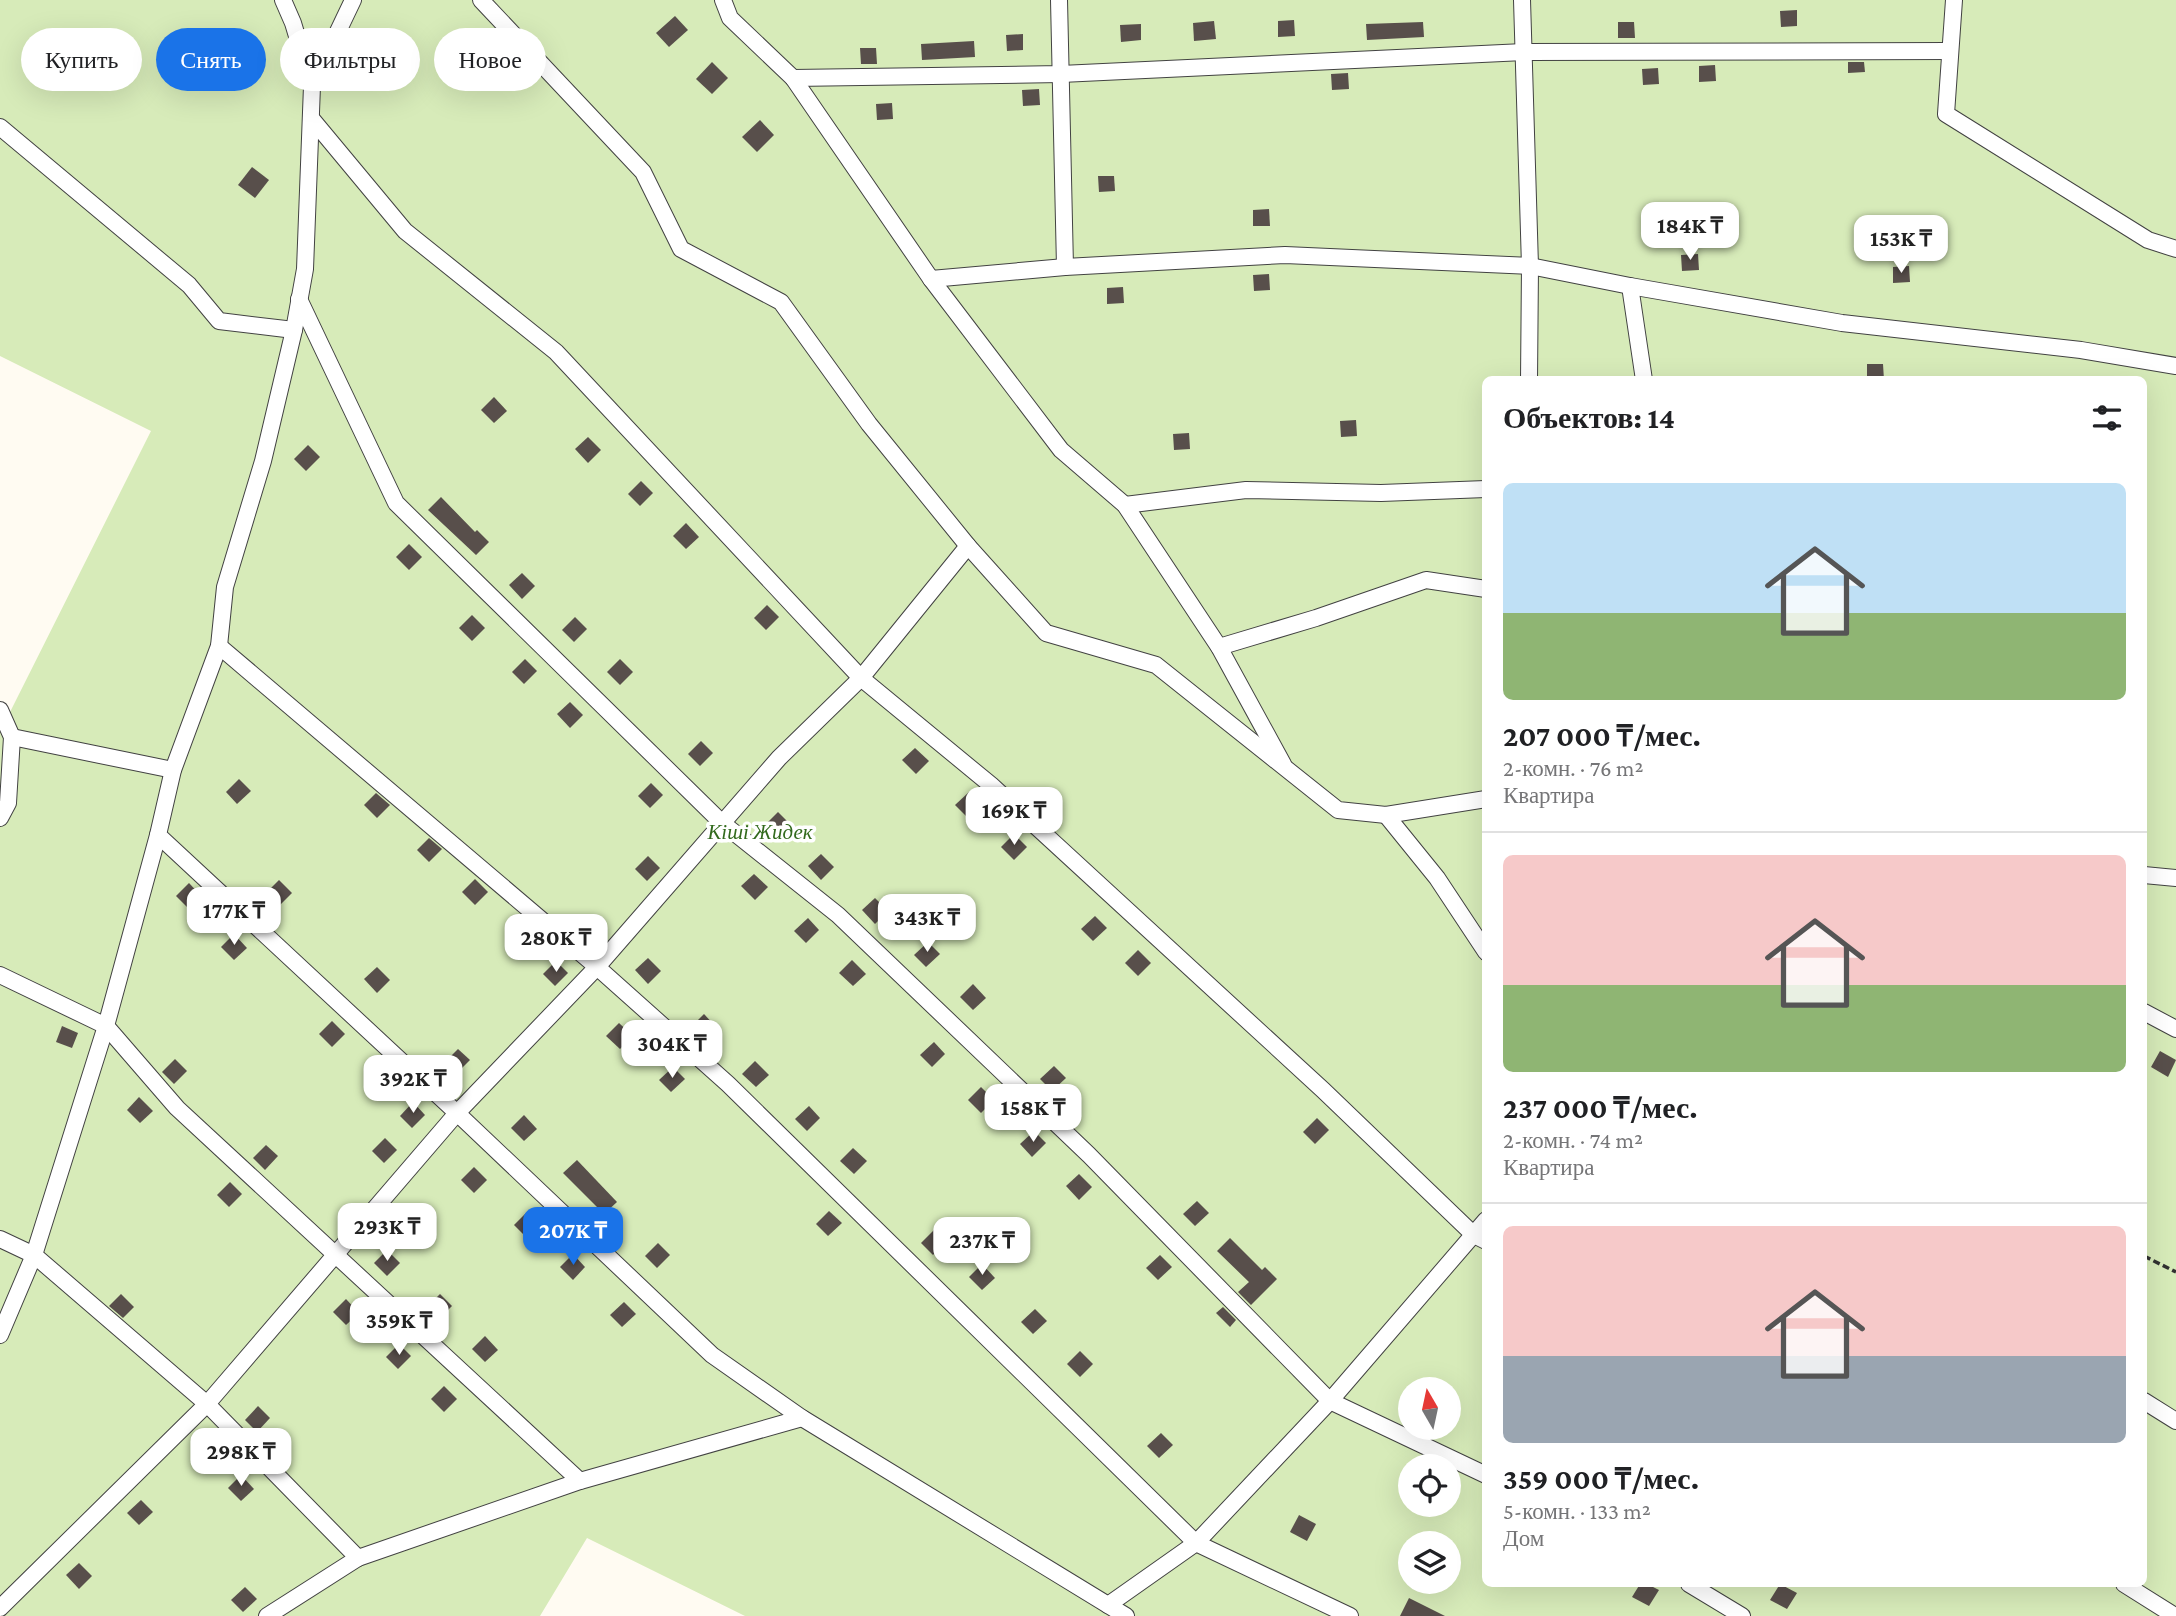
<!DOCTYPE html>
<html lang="ru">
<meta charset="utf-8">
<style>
:root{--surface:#fff;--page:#f2f2f2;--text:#202124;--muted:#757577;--line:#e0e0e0;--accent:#1a73e8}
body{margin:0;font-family:"Crimson Pro",serif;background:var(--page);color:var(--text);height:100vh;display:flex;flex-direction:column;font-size:26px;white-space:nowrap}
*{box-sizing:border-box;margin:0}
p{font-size:23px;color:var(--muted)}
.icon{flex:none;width:38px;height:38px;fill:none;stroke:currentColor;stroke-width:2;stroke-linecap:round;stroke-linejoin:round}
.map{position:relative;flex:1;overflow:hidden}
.side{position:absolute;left:1482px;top:376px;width:665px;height:1211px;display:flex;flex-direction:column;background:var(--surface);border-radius:10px;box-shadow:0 7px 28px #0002}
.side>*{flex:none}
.guide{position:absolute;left:21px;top:28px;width:665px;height:63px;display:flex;gap:14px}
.needle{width:46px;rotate:351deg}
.buttons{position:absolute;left:1398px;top:1377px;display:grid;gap:14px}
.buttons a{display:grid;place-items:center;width:63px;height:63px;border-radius:50%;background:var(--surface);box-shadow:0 7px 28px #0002;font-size:35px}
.price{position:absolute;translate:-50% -60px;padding:0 16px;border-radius:14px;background:#fff;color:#222;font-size:23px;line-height:46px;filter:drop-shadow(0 2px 4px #0008)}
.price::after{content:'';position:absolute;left:50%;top:42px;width:21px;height:16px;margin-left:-10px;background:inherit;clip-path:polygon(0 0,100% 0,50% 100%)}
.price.active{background:var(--accent);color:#fff}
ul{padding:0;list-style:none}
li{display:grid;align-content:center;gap:14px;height:371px;padding:0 21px}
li+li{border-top:2px solid var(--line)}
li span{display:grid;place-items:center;height:217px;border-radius:10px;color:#555}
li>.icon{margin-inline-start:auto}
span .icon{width:126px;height:126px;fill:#fffc;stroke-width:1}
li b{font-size:30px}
h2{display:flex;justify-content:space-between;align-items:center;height:84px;padding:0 21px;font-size:30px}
.pill{padding:0 24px;border-radius:32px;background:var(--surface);box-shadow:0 7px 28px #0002;font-size:24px;line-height:63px}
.pill.active{background:var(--accent);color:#fff}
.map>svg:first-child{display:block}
</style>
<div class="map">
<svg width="2176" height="1616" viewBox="0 0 2176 1616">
<rect width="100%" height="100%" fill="#fffbf2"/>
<path fill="#d7ebb9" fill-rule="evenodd" d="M0,0H2176V1616H745L587,1538L540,1616H0V732L151,431L0,356ZM1486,380H2144V1584H1486ZM1410,1390H1449V1428H1410ZM1410,1466H1449V1505H1410ZM1410,1544H1449V1582H1410Z"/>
<g fill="#584f4b">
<path d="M1797,10V26L1781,27L1780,11Z"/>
<path d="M675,16L688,30L669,47L656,33Z"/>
<path d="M1294,20L1295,36L1278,37V21Z"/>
<path d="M1214,21L1216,39L1194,41L1193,23Z"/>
<path d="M1423,22L1424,37L1367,40L1366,24Z"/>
<path d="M1618,22H1634L1635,38H1618Z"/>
<path d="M1141,24V40L1121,42L1120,25Z"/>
<path d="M1023,34V50L1007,51L1006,35Z"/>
<path d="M974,41L975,57L922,60L921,44Z"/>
<path d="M860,48H876L877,64H861Z"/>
<path d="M712,62L728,78L712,94L696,79Z"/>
<path d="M1848,62H1864L1865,72L1848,73Z"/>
<path d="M1715,65L1716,81L1699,82V66Z"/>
<path d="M1658,68L1659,84L1643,85L1642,69Z"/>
<path d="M1348,73L1349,89L1332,90L1331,74Z"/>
<path d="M1039,89L1040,105L1023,106L1022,90Z"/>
<path d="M892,103L893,119L877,120L876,104Z"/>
<path d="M760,120L774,135L757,152L742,137Z"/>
<path d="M252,167L269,180L255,198L238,185Z"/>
<path d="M1098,176H1114L1115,191L1099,192Z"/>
<path d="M1269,209L1270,226H1253V210Z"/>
<path d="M1698,254L1699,270L1682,271L1681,255Z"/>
<path d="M1909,266L1910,282L1893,283V267Z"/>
<path d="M1269,274L1270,290L1254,291L1253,275Z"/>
<path d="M1123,287L1124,303L1107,304V288Z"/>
<path d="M1867,364H1883L1884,380H1867Z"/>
<path d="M494,397L507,411L494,423L481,410Z"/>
<path d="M1356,420L1357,436L1341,437L1340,421Z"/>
<path d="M1189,433L1190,449L1174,450L1173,434Z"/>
<path d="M588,437L601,450L588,463L575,449Z"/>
<path d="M308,445L320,457L306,471L294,459Z"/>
<path d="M641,481L653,493L640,506L628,494Z"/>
<path d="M441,497L475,532L477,530L489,542L476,555L428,510Z"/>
<path d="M686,523L699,537L686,549L673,536Z"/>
<path d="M409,544L422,557L409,570L396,557Z"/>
<path d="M522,573L535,586L522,599L509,585Z"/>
<path d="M767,605L779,617L766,630L754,618Z"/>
<path d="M472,615L485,628L472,641L459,628Z"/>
<path d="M575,617L587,629L574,642L562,630Z"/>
<path d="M525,659L537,671L524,684L512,672Z"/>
<path d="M620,659L633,672L620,685L607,672Z"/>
<path d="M570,702L583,715L570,728L557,714Z"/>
<path d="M701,741L713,753L700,766L688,754Z"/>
<path d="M915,748L929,761L916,774L902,760Z"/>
<path d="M239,779L251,791L237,804L226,792Z"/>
<path d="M651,783L663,795L650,808L638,796Z"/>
<path d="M969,792L981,804L967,817L955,805Z"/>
<path d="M376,793L390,805L377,818L364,805Z"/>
<path d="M778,812L790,824L777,837L765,825Z"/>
<path d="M1014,834L1027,847L1014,860L1001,847Z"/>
<path d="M429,838L442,849L429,862L417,850Z"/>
<path d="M821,854L834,867L821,880L808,866Z"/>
<path d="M648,856L660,868L647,881L635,869Z"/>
<path d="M754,874L768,887L755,900L741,886Z"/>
<path d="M475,879L488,892L475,905L462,892Z"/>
<path d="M279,880L292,893L279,906L266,893Z"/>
<path d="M189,883L202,897L189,909L176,896Z"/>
<path d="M875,898L888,911L875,924L862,910Z"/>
<path d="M1095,916L1107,928L1093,941L1081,929Z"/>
<path d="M808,918L819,930L806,943L794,931Z"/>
<path d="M234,934L247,948L234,960L221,947Z"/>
<path d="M928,942L940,954L926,967L914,955Z"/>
<path d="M1138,950L1151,963L1138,976L1125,963Z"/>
<path d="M648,958L661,971L648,984L635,970Z"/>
<path d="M852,960L866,974L853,986L839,973Z"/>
<path d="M556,961L568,973L555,986L543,974Z"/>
<path d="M377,967L390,980L377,993L364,979Z"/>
<path d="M973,984L986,998L973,1010L960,997Z"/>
<path d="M704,1014L716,1027L702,1040L691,1027Z"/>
<path d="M332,1021L345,1034L332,1047L319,1034Z"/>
<path d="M619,1023L633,1036L620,1049L606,1036Z"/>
<path d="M62,1026L78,1033L72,1048L56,1042Z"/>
<path d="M934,1042L945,1054L932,1067L920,1055Z"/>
<path d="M458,1049L470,1060L456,1074L445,1062Z"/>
<path d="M2160,1051L2176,1060L2168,1077L2151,1067Z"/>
<path d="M175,1059L187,1071L174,1084L162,1072Z"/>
<path d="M755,1061L769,1075L756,1087L742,1074Z"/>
<path d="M1054,1066L1066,1078L1052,1091L1040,1079Z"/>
<path d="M673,1067L685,1079L671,1092L659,1080Z"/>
<path d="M981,1087L994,1100L981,1113L968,1100Z"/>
<path d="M139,1097L153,1111L140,1123L127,1110Z"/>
<path d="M413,1102L425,1115L412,1128L400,1116Z"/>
<path d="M809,1106L820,1118L807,1131L795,1119Z"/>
<path d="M524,1115L537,1129L524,1141L511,1128Z"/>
<path d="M1317,1118L1329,1130L1315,1144L1303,1132Z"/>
<path d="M1034,1131L1046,1143L1032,1157L1020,1144Z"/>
<path d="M385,1138L397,1150L384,1163L372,1151Z"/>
<path d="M266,1145L278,1156L265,1170L253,1158Z"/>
<path d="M853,1148L867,1161L854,1174L840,1161Z"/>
<path d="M577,1160L617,1202L604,1214L563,1173Z"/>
<path d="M474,1167L487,1180L474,1193L461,1180Z"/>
<path d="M1079,1174L1092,1187L1079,1200L1066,1186Z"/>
<path d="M230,1182L242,1194L229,1207L217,1195Z"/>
<path d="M1197,1201L1209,1213L1195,1226L1183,1214Z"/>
<path d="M528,1211L540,1223L526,1237L514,1225Z"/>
<path d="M829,1211L842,1223L828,1236L816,1224Z"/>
<path d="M935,1229L946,1242L933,1255L921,1243Z"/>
<path d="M1230,1238L1262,1270L1265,1267L1277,1279L1251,1305L1238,1292L1249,1282L1217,1251Z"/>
<path d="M658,1243L670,1255L657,1268L645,1256Z"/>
<path d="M387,1250L400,1263L387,1276L374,1263Z"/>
<path d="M573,1254L585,1267L573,1280L560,1267Z"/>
<path d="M1160,1255L1172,1267L1158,1280L1146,1268Z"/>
<path d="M982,1264L995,1278L982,1290L969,1277Z"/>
<path d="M121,1294L134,1307L123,1318L109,1306Z"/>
<path d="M440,1294L452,1306L439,1319L427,1307Z"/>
<path d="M346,1299L359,1313L346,1325L333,1312Z"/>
<path d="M624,1302L636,1314L622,1327L610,1315Z"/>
<path d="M1223,1307L1236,1320L1230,1327L1216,1313Z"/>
<path d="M1035,1309L1047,1321L1033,1334L1021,1322Z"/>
<path d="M485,1336L498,1350L485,1362L472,1349Z"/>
<path d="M399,1344L411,1356L398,1369L386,1357Z"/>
<path d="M1080,1351L1093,1364L1080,1377L1067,1364Z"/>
<path d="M444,1386L457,1399L444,1412L431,1399Z"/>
<path d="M258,1406L270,1418L257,1432L245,1420Z"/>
<path d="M1161,1433L1173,1445L1159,1458L1147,1446Z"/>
<path d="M241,1475L254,1489L241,1501L228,1488Z"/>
<path d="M141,1500L153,1512L139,1525L127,1513Z"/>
<path d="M1299,1515L1316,1524L1307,1541L1290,1532Z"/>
<path d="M79,1563L92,1576L79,1589L66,1575Z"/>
<path d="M1640,1584H1647L1659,1590L1649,1606L1632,1597Z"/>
<path d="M1780,1584L1797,1593L1787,1609L1770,1600Z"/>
<path d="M245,1587L257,1599L243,1612L231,1600Z"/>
<path d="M1409,1598L1445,1616H1400Z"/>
</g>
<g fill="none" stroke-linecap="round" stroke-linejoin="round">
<g stroke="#424242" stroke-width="18">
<g id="minor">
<path d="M283,0L293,23L312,86"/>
<path d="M353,0L312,86L305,269L294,330L263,461L225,587L219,646L173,770L158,835L457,1113L712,1355L802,1418L1126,1616"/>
<path d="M481,0L643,172L681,249L781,302L869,424L968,546L1046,633L1156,665L1338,810L1386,815L1486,799"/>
<path d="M723,0L730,18L793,78L931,279L1061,450L1125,505L1219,647L1283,764"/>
<path d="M1059,0L1065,267"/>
<path d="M1522,0L1530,266L1529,380"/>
<path d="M1954,0L1946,114L2148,240L2176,249"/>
<path d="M793,78L1061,74L1524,52L1950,51"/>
<path d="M311,118L405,231L556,352L861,678L991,785L1323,1090L1474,1235L1486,1241"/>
<path d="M0,127L189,285L219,321L294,330"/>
<path d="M931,279L1065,267L1285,255L1530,266L1630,286L1842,323L2081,350L2176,366"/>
<path d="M1630,286L1644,380"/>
<path d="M299,299L396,503L721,822L838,915L1089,1155L1330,1401L1486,1475"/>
<path d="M1125,505L1246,490L1381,493L1486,489"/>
<path d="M219,646L597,967L728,1084L1196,1543L1350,1616"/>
<path d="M1219,647L1316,618L1426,580L1486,589"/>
<path d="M0,710L12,737L8,803L0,818"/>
<path d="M12,737L173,770"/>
<path d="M1386,815L1437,878L1486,952"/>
<path d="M2144,875L2176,878"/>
<path d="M0,975L106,1026L177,1108L580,1481"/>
<path d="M2144,1012L2176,1029"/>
<path d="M0,1239L34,1255L207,1404L358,1558"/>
<path d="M0,1335L34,1255L106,1026L158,835"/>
<path d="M2144,1401L2176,1421"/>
<path d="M1689,1584L1742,1616"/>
<path d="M2124,1584L2175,1616"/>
<path d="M1108,1605L1196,1543L1330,1401L1486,1220"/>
<path d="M0,1608L207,1404L457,1113L597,967L779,758L861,678L968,546"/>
<path d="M267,1616L358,1558L580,1481L802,1418"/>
</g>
</g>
<path stroke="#313131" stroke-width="3.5" stroke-dasharray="7 3.5" stroke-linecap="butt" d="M2144,1256L2176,1272"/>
<use href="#minor" stroke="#fff" stroke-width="16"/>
</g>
<g text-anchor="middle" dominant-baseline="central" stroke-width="7" stroke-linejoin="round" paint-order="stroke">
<g font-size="21" font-style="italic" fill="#326a1d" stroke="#fff">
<text x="760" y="832">Кіші Жидек</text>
</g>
</g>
</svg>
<div class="buttons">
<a><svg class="needle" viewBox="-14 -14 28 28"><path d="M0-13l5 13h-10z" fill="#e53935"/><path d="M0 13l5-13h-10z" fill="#757577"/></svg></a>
<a><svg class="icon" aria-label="locate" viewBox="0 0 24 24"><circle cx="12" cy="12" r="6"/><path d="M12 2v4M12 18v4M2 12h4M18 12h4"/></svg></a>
<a><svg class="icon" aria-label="layers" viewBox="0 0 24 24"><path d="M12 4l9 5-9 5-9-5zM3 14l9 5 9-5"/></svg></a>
</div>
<b class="price" style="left:1690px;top:262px">184K ₸</b>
<b class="price" style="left:1901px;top:275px">153K ₸</b>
<b class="price" style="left:1014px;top:847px">169K ₸</b>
<b class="price" style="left:234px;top:947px">177K ₸</b>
<b class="price" style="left:927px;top:954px">343K ₸</b>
<b class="price" style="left:556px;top:974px">280K ₸</b>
<b class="price" style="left:672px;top:1080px">304K ₸</b>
<b class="price" style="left:413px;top:1115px">392K ₸</b>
<b class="price" style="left:1033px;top:1144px">158K ₸</b>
<b class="price" style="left:387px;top:1263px">293K ₸</b>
<b class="price active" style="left:573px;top:1267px">207K ₸</b>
<b class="price" style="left:982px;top:1277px">237K ₸</b>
<b class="price" style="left:399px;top:1357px">359K ₸</b>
<b class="price" style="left:241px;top:1488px">298K ₸</b>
<div class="guide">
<a class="pill">Купить</a>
<a class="pill active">Снять</a>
<a class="pill">Фильтры</a>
<a class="pill">Новое</a>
</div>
<section class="side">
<h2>Объектов: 14<svg class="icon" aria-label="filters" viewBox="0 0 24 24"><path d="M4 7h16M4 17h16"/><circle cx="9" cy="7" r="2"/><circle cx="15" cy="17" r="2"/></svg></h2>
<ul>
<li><span style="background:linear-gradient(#bfe0f5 60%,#8fb573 0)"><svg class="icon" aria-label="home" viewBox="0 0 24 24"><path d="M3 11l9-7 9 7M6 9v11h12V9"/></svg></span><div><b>207 000 ₸/мес.</b><p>2-комн. · 76 m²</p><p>Квартира</p></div></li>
<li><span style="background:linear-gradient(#f6c9c9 60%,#8fb573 0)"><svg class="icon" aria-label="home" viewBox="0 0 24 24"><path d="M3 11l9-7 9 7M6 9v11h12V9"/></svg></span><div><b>237 000 ₸/мес.</b><p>2-комн. · 74 m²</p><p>Квартира</p></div></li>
<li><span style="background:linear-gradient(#f6c9c9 60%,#9aa5b1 0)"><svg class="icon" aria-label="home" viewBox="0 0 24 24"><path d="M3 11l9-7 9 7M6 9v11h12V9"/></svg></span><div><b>359 000 ₸/мес.</b><p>5-комн. · 133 m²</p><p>Дом</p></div></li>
</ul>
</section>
</div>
